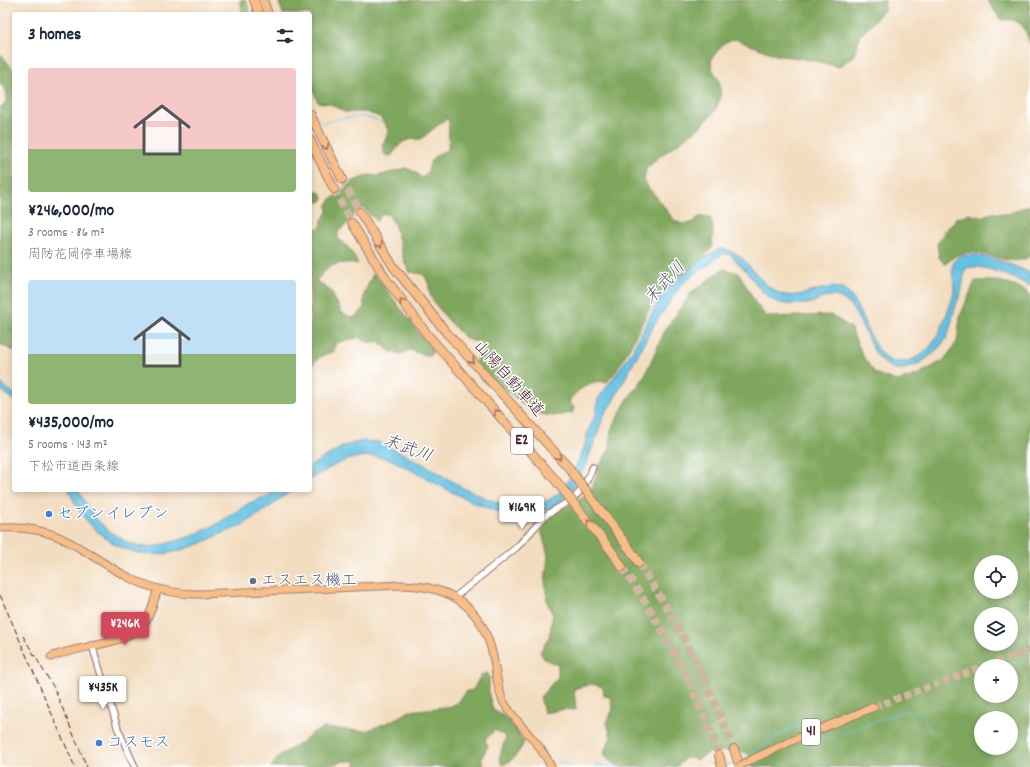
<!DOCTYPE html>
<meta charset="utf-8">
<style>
:root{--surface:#fff;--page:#f2f2f3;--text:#1f2937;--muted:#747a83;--accent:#d1495b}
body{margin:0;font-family:Dekko,"Klee One",sans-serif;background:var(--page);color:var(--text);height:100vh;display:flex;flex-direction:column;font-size:15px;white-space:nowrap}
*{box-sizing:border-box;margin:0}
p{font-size:13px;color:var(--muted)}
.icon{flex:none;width:22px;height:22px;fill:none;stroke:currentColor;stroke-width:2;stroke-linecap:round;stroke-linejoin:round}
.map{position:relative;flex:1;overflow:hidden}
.side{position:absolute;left:12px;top:12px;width:300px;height:480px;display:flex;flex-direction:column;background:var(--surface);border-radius:4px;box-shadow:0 2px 6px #0003}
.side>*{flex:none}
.tools{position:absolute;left:974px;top:555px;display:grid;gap:8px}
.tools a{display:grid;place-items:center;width:44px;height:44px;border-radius:50%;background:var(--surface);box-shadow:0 2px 6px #0003;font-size:20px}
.price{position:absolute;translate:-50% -34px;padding:0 9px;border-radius:4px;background:#fff;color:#222;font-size:13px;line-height:26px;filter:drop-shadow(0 1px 2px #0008)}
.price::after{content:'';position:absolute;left:50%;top:24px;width:12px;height:9px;margin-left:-6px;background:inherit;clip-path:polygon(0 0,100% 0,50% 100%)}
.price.current{background:var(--accent);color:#fff}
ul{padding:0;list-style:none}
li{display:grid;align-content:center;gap:8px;height:212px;padding:0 16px}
li span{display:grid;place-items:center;height:124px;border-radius:4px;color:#555}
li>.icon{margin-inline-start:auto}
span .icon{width:72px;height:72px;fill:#fffc;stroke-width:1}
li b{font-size:17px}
h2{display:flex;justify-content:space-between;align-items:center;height:48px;padding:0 16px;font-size:17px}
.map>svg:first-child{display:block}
</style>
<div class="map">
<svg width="1030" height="767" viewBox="0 0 1030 767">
<rect width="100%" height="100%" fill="#fff"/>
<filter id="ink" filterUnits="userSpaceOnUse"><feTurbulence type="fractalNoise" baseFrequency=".025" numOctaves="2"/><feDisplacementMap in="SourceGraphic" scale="8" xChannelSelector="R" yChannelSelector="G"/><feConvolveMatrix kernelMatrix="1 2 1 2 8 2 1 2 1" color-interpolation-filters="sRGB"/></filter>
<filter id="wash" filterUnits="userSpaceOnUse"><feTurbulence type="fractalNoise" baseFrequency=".012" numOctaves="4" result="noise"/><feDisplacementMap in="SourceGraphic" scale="16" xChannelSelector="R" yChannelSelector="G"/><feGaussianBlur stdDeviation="0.9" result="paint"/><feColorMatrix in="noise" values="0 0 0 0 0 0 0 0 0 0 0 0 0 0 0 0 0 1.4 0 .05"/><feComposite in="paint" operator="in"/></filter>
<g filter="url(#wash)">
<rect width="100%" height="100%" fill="#f3ddc0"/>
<g fill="#7ea65c" stroke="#646244" fill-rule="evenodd">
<path d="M240,0H246L251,14H243Z"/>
<path d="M278,0H885L884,10L860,36L854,55L839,67L812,60L776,55L735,39L723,44L711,59L712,69L719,80L721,96L715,111L699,128L659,157L646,169L644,180L648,188L656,196L674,220L682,224L692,223L699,217H710L713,227L712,248C696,268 670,278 656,299C637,326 629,358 606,383C594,377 575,391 569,402L574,408L572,413L553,416L533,413L507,391L485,383L473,366L483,345L479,341C475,342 471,341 467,339C461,336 436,306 432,299C427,290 432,285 423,274L409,272C399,254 400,229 388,214H382L377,221L363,208L355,212L352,219L338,232V239C348,244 352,253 358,263L357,264C336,261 329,265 316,281L331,291L342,313L353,318C370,307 361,306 365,292C367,286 371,280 373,274L377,277L433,351L430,356L409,350L402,354L391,352L378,341L373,343L365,341L360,337L339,342L334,347V352C322,354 318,358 310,367V223L317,229L321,227L322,220L328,212L327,206L330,200L340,193L351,182L369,175L378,176L406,168L415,172L422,178C436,167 421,159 448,150L449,122L448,119L444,120L421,139C402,139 402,142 391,156L385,155L382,145C391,132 389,129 380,117L365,112H344L331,104L318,102C314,95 314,89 310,82V14H283Z"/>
<path d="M987,0H1030V44C1025,26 1020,18 1001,20Z"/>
<path d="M2,55L14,71V351L0,344V107L5,105L7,92L0,83V56Z"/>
<path d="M314,190L321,193L323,198L321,202L310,201V192Z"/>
<path d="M1030,205V256C1008,271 981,244 957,255C953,257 949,261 945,265L939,257L937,244L945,231L958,217L969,214L980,217L992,213L1008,214Z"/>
<path d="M723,269L739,273L756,304L767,317L831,315L850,327L864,358L875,373L896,381L917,375L944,360L957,342L960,316L975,281C996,280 1012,281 1030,294V767H751L752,764L749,754L737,749C728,753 720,750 711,752C706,754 701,758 696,760C682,754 685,762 675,767H620C602,758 601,754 611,738L607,722L613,709L610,697L604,696L603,687L591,684L574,689L576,710L565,709L544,713L540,697L558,677V665L544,659L540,652L549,637L553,615L547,602L545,581L548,556L541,530L552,515L582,498L593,486L598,468L610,448L611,430L627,400L643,379L665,330L691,293ZM981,562H1011V592H981ZM981,614H1011V644H981ZM981,666H1011V696H981ZM981,718H1011V748H981Z"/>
<path d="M487,673L489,676V695L493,710C506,714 518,730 524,742C520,751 513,762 502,765L499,758L506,737L495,730L485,740L488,746L481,759L484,767H355L356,761H344L325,767H271L280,755L301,743L312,733L323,728L366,731L389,722L410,711L452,706L460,700L466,691L473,690L481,675Z"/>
</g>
<g fill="#63c1e2" stroke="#567086">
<path d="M720,249C748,250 756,285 781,294C805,302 832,275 850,295C864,311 873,362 897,362C927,361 937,340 946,316C949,308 953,299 954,290C955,280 949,269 955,260C965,245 1012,265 1026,271L1030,273V286C1014,278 984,263 966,268C963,275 964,280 962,288C961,295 957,301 955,308C952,317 951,328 947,337C939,350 927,360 913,366C868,385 869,310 839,297C830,293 819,300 811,303C806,305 801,304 796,304C773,305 767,298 754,281C747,271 738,263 730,254H723L714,259L708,266L691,276L680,287L654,325L612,403L605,413C598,431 584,475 572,489C561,502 547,513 529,516C495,521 424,476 392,460C356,450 341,462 310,479V466L344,446L363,441L379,442L425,465L465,489L498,503L521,506L538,505L547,501L559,493L567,483L584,449L588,431L596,414L598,399L629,356L664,291L702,259Z"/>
<path d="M0,383L14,394V401L0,389Z"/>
<path d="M69,490H78L93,516L109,531L128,543L144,547L158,546L192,536L215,525L249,503L268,496L276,490H292C279,500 266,510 252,519C243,526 230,530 219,535C202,543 182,552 162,554C120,559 83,527 69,490Z"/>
</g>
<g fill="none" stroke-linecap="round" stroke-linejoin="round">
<g stroke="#63c1e2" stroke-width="1">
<path d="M321,123C341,118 366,112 385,124"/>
<path d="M820,734L827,739L905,711C923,710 923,717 930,732"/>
<path d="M743,758L794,726L809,720L815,723"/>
<path d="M557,762H560L573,767"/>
<path d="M595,765L618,767"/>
<path d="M728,765L733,764"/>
</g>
</g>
</g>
<g filter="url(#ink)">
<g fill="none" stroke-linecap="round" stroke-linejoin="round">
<g stroke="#d1b7a2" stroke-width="7" stroke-dasharray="7 3.5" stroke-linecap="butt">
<path d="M986,666L1030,650"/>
<path d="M874,707L981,668"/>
</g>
<g stroke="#d1b7a2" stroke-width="8" stroke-dasharray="8 4" stroke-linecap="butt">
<path d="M342,179L360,212"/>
<path d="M334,189L352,223"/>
<path d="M639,563C678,622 708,683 734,749"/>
<path d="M622,567C665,629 693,684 719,755"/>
</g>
<g stroke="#9e7e76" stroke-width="8">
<g id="minor">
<path d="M455,597L517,547L546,515L574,498L583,488L593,467"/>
<path d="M92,645L118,729L135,767"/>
</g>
</g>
<g stroke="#9e7e76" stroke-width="9">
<g id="major">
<path d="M0,528C63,524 81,554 132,579C154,590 177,594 200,594L402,585C451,586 482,606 493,656C496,671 497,687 503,701C516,725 540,741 551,767"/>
<path d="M51,657C78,645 129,646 146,621C152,612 154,599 158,589"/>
<path d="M751,760L798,738L874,707"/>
</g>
</g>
<g stroke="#9e7e76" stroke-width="10">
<g id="highway">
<path d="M254,0L259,14"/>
<path d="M263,0L268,14"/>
<path d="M310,114L342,179"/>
<path d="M310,140L334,189"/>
<path d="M360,212L393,266L446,332"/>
<path d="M352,223L386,279L426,333"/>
<path d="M631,551L639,563"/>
<path d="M613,553L622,567"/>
<path d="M734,749L740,767"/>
<path d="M719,755L722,767"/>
</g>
</g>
<use href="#minor" stroke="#fff" stroke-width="5.5"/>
<use href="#major" stroke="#f7be88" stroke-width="7"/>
<use href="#highway" stroke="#f7be88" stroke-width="8"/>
<g stroke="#4a1f2b" stroke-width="1" stroke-dasharray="6 3" stroke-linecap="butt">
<path d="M0,595L75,767"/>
<path d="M23,636L54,688L87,767"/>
</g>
<g stroke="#9e7e76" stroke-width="9" stroke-linecap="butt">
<path id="major-bridge" d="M738,767L751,760"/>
</g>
<g stroke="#9e7e76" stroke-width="10" stroke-linecap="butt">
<g id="highway-bridge">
<path d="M446,332L569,468L631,551"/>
<path d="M426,333L553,477L613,553"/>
</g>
</g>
<use href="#major-bridge" stroke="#f7be88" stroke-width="7"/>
<use href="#highway-bridge" stroke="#f7be88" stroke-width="8"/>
</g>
<defs><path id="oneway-chevron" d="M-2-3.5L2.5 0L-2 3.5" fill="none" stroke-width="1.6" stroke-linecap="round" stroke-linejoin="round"/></defs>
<g stroke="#a06e5a">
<use href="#oneway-chevron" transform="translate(326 147) rotate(64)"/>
<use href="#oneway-chevron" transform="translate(380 245) rotate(57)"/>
<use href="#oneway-chevron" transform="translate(402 302) rotate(-126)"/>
<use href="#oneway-chevron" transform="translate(472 361) rotate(48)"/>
<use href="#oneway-chevron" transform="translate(496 412) rotate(-132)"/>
<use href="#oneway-chevron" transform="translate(559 457) rotate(49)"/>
<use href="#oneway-chevron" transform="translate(589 522) rotate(-127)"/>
</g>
</g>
<g fill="#3f7fe0" stroke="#fff" stroke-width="1.5">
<circle cx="49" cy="514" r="4"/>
<circle cx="99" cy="743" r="4"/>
</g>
<circle fill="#5c6f8a" stroke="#fff" stroke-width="1.5" cx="253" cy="581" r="4"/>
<g text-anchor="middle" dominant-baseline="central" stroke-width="3" stroke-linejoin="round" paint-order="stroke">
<g fill="#fff" stroke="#80626b" stroke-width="1">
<rect x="511" y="428" width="22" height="26" rx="3"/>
<rect x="802" y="719" width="18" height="26" rx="3"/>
</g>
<g font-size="15" font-weight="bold" fill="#4a1f2b">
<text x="522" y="441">E2</text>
<text x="811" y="732">41</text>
</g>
<g font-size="16" fill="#4a1f2b" stroke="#fff">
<text transform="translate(508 379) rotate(48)">山陽自動車道</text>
</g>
<g font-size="16" fill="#366cbe" stroke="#fff" text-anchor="start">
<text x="57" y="514">セブンイレブン</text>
<text x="107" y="743">コスモス</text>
</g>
<g font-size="16" fill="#4e5e75" stroke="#fff" text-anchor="start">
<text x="261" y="581">エスエス機工</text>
</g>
<g font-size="17" font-style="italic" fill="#53586b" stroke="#fff">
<text transform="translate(666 284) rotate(-47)">末武川</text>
<text transform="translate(407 450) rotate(20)">末武川</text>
</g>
</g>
</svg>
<div class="tools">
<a><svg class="icon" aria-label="locate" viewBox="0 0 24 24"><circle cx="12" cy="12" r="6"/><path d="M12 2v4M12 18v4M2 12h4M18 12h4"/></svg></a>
<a><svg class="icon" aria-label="layers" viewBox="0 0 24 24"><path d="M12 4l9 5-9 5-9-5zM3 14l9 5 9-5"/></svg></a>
<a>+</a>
<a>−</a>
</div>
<b class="price" style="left:522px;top:530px">¥169K</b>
<b class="price current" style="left:125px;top:646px">¥246K</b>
<b class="price" style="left:103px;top:710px">¥435K</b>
<section class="side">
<h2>3 homes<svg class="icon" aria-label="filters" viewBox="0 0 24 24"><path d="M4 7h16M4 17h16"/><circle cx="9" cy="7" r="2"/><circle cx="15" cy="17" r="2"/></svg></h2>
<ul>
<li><span style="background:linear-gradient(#f6c9c9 65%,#8fb573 0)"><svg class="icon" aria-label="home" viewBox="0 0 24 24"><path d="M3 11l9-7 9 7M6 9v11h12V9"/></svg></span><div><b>¥246,000/mo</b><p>3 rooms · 86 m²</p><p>周防花岡停車場線</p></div></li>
<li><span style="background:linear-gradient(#bfe0f5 60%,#8fb573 0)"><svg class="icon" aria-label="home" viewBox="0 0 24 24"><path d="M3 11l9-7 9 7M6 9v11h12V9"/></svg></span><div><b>¥435,000/mo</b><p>5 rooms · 143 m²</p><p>下松市道西条線</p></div></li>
</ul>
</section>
</div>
